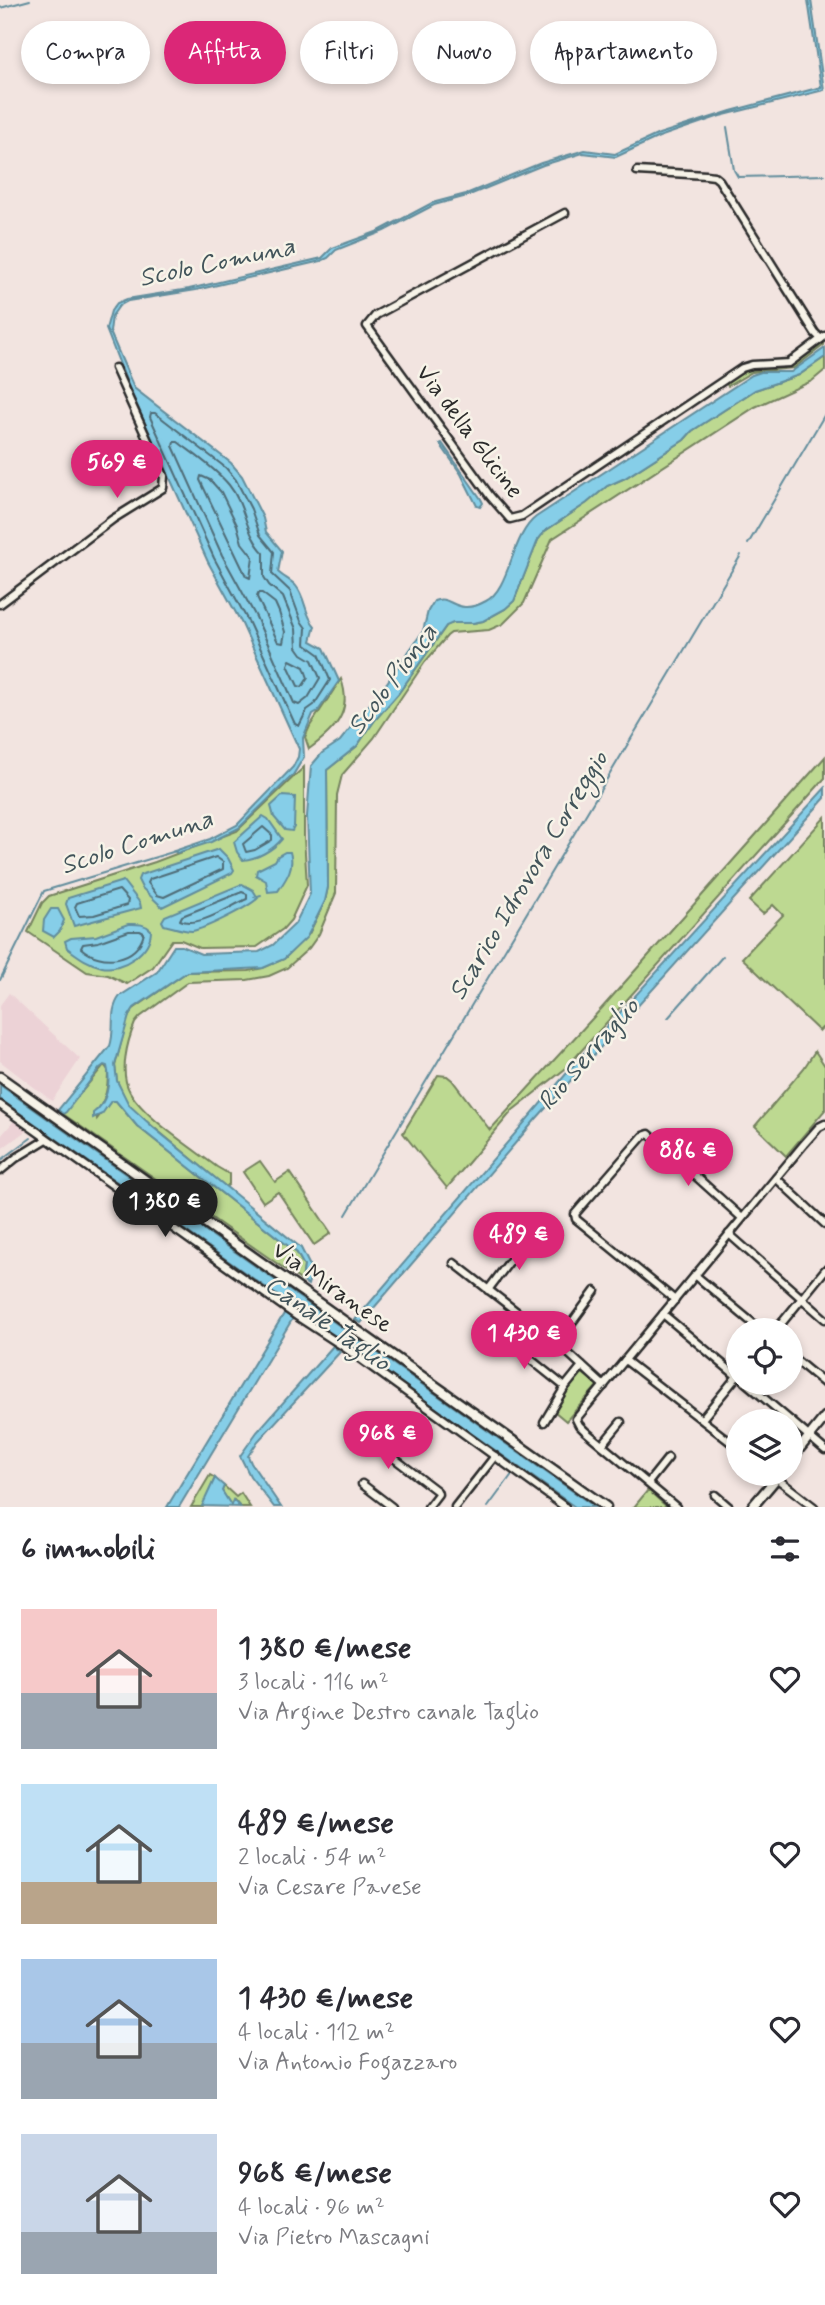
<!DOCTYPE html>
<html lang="it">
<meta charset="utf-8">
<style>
:root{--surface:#fff;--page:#f2f2f3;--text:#2b2b33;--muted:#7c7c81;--accent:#db2777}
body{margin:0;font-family:Mynerve,sans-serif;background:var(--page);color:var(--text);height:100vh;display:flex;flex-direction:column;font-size:26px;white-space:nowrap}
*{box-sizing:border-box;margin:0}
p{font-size:23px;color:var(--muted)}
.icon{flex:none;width:38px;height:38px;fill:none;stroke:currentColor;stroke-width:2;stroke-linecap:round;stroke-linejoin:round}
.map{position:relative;height:1507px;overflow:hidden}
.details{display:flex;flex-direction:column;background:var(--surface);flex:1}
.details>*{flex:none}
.top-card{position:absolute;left:21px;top:21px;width:784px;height:63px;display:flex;gap:14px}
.tools{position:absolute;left:726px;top:1318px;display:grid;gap:14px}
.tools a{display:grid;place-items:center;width:77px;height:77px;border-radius:50%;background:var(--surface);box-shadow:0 4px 10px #0003;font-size:35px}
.price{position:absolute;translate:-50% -60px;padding:0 16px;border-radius:24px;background:var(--accent);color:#fff;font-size:23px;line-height:46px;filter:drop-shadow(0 2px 4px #0008)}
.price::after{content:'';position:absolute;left:50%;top:42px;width:21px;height:16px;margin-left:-10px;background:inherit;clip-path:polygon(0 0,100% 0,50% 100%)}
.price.selected{background:#222;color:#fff}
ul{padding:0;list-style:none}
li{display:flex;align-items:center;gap:21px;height:175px;padding:0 21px}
li span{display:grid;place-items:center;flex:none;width:196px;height:140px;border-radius:0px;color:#555}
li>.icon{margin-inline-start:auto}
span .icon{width:84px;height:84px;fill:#fffc;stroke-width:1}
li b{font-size:30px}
h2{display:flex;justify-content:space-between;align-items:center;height:84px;padding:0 21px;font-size:30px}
.chip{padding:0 24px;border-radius:32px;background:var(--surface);box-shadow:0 4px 10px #0003;font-size:24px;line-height:63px}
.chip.selected{background:var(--accent);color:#fff}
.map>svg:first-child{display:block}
</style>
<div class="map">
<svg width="825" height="1507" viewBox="0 0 825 1507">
<rect width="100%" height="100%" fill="#f2e4e0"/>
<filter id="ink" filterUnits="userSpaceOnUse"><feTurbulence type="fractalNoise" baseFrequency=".0143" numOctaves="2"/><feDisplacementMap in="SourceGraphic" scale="14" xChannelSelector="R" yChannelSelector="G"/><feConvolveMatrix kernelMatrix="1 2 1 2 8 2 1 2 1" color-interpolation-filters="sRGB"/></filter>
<g filter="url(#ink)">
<g fill="#ecd2d6">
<path d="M9,993L80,1059L52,1101L0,1061V1005Z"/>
<path d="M14,1121L27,1130L0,1150V1137Z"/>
</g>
<g fill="#bdd991" stroke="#74825e" stroke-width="2">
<path d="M825,339L824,345L794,368L752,372L728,386L724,381L750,367L783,366Z"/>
<path d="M825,357V370L812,381L755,407L552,539L524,603L503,624L489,630L451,633L447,636L425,662L374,738L342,775L337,795L336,893L319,934L309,948L287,968L269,976L247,980L188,982L140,1017L135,1023C127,1042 119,1073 130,1092C145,1118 192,1148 217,1167L229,1174V1184L226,1187L134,1111L125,1099L117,1081L115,1066L127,1020L132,1010L187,972L249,971L263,968L284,959L309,934L325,901L328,887L327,770L357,746L375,720L398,694L447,625L453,623H473L483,621L505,609L514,601L538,540L545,531L587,503L607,486L625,478L684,440L692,431L755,390L799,375Z"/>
<path d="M341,679C353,712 335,730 309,749L305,737L310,726Z"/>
<path d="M825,757V778L565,1069L513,1110L447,1188L403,1133L438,1075L447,1076L452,1080L490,1130L601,1009Z"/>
<path d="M304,767V837L307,885L291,920L283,929L257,947L200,948L181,940H172L153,967L127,984L108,975L87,972L28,932L42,903L49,896L155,862L237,831Z"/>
<path d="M825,817V1031L822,1028L819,1031L742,958L783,915L773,905L763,914L749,901Z"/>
<path d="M815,1051L825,1066V1110L786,1156L755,1126L804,1068Z"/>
<path d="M104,1065L108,1070C108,1085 107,1099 96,1112L97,1119L111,1101H116L137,1126L297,1253L304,1266L302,1281L63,1114Z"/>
<path d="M260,1161L275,1182L290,1172L331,1233L314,1245L278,1192L263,1202L243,1172Z"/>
<path d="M582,1373L598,1385L566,1421L554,1411L579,1374Z"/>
<path d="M210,1475L215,1478L203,1507H191Z"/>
<path d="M224,1486L236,1497L241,1493L250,1507H240L234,1500L231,1506L222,1491Z"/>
<path d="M648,1490L667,1507H634Z"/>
</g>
<g fill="#86cee8" stroke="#628d9c" stroke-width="2">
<path d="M808,0H811L824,90L720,116L659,137L616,157L583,153L543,165L467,196L434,205L384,231L336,250L328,258L321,261L196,290L128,301L119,306L112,316L110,332L134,388L231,463L242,476L263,518L266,532L282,551L278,572C283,577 292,581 296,586C306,598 304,614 315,626L311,641L324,648L339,681L318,711L313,714L303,738L304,757L293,775L239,828L211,842L177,853L174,851L210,839L237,825L293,767L298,757L299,749L242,624L208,562L130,390L106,329L111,311L117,303L127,299L189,289L322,258L332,248L379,231L432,203L466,194L541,163L585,150L615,154L659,134L731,111L821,87Z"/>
<path d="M825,348V357L799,375L755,390L692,431L684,440L625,478L607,486L587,503L545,531L538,540L514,601L505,609L483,621L473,623H453L446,626L398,694L375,720L357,746L327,770L328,887L325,901L307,937L284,959L263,968L187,972L134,1008L129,1016L115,1065L117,1081L129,1105L154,1128L301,1248L312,1270L308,1285L302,1281L304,1266L297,1253L137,1126L116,1101H111L102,1114L93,1118V1113C107,1104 111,1082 107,1066L104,1065L100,1068L66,1112L63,1114L58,1110L110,1046C116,1028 108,1012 120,996L157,972L174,946H182L201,954L259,952L273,945L295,924L310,894L307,816L311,766L322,753L340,741L386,684L423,631L428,611L434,601C451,593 455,618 486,601C510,589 511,536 536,517L752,375L761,372H791Z"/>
<path d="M442,443L481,499L483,503L480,507L477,506L461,474L440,444Z"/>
<path d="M825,788V798L536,1119L361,1323L355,1320L603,1031Z"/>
<path d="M282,796L295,797L294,827L292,831L285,830L274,817L271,806Z"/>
<path d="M263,816L268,819L282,839C273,850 257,859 243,860L237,852L234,842Z"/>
<path d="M219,849L228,858L234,870L232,873L162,907L142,888L138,880L140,875Z"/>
<path d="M285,852H290C295,867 286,879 278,891L268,892L266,881L256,875L257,870L275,861L278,856Z"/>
<path d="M123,881L140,903L141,908L74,926L66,904L68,898Z"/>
<path d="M242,884L253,890L258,898C249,907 205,929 192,931C183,931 173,927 164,925L162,921L165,916Z"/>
<path d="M51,909H58L64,920L60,931L54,937L43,931L44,920Z"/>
<path d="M128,924C137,924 144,923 151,930C151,952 122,971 102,967C88,964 78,956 67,948L65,941L71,938L96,936Z"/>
<path d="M0,1085L595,1507H575L0,1099Z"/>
<path d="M285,1312L293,1318L179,1507H167Z"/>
<path d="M333,1346L340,1352L258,1441L248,1456L251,1463L281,1507H274L250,1476L240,1456L257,1432Z"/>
<path d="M215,1478L224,1486L222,1491L231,1505L233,1500L240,1507L202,1506Z"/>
</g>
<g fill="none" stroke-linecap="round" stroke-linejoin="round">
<g stroke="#4f6c77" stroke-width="2">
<path d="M151,413H155L226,468L236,480L251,509L260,535L274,552L272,574L290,591L301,621L306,628L305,644L319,654L330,680L314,705L307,710L299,726L295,724L248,621L214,558L150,417Z"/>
<path d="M174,442H178C195,455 215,468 229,485C246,506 245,534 264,553V577L269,585L283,597L296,629L297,647L302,654L312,660L320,678L308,698L299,705L294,703L256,617L222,555L173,446Z"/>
<path d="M201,476L210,480L221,492L237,525L242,543L253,557L250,578L246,576L200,480Z"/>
<path d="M258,593H262L275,603L279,612L285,632L283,643L278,642L257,597Z"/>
<path d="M290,660L304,667L308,678L302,687L298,686L288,665Z"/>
<path d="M263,827L272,835V840L255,850L246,852L243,844Z"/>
<path d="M216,857L223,862V869L164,897L157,895L148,883L150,879Z"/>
<path d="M119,890L128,900L127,905L94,915L79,916L75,907L77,903Z"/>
<path d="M242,892L247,894V899C230,906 197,929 180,920L182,916Z"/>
<path d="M129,931H140L144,933C138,962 101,966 81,948L83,944L98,942Z"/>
</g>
<g stroke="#628d9c" stroke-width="2">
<path d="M0,8L30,0"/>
<path d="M727,127L734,170L738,177L825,175"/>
<path d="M748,544L825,414"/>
<path d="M254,897L261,895"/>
<path d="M0,980L44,891L176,851"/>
<path d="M668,1018L723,956"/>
<path d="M0,1161L31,1138"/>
<path d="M346,1215L741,555"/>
<path d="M488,1507L513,1473"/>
</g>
<g stroke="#2b2b2b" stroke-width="11">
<g id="street">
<path d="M637,171L706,175L714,176L719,180L815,333L821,339"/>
<path d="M565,213L376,315L367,326L490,496L510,519L522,516L742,368L752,365L789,363L825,336"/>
<path d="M0,604L113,519L163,488L164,476L115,368"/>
<path d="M0,1105L298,1317L344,1347L565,1507"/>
<path d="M0,1171L16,1158L47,1139"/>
<path d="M692,1172L721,1140"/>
<path d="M776,1178L825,1224"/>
<path d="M729,1234L825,1319"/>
<path d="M454,1263L557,1343L604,1386"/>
<path d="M695,1275L761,1330"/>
<path d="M488,1290L528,1237"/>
<path d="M675,1300L576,1219L575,1214L643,1136L649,1134L742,1218"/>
<path d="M663,1314L738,1377"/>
<path d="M776,1330L825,1270"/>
<path d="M499,1334L565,1387"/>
<path d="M557,1343L595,1291"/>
<path d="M791,1356L825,1384"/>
<path d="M625,1360L738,1448"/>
<path d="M745,1382L791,1421"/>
<path d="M702,1419L738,1375"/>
<path d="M791,1421L825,1450"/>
<path d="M544,1422L565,1387L582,1366"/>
<path d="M361,1433L437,1491L438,1494L428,1507"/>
<path d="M602,1445L621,1422"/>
<path d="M771,1474L814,1507"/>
<path d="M648,1483L668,1458"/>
<path d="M362,1484L392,1507"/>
<path d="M715,1495L729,1507"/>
<path d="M455,1507L495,1456"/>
<path d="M676,1507L585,1431L579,1425L576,1419L804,1144L819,1127L825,1124"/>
</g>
</g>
<g stroke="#2b2b2b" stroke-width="13">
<g id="secondary">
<path d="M0,1077L606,1507"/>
<path d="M791,1459L825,1417"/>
<path d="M752,1507L780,1474"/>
</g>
</g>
<use href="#street" stroke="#f7f3e8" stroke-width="6"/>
<use href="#secondary" stroke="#f7f3e8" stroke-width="8"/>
</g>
</g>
<g text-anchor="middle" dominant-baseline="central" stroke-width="5" stroke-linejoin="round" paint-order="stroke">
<g font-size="24" fill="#2b2b2b" stroke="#f7f3e8">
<text transform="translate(469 432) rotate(53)">Via della Glicine</text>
<text transform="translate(332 1288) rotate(35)">Via Miranese</text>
</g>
<g font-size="26" font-style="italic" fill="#42545a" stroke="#f7f3e8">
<text transform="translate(217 263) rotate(-12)">Scolo Comuna</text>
<text transform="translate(393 680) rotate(-53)">Scolo Pionca</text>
<text transform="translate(137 843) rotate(-18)">Scolo Comuna</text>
<text transform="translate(529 876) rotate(-59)">Scarico Idrovora Correggio</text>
<text transform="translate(589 1055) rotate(-49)">Rio Serraglio</text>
<text transform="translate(327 1324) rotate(35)">Canale Taglio</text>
</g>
</g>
</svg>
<div class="tools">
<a><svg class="icon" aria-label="locate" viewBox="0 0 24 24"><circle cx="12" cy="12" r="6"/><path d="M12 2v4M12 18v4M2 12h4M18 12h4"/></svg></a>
<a><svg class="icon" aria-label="layers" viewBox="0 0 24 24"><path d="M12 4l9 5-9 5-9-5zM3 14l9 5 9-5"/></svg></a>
</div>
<b class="price" style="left:117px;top:500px">569 €</b>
<b class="price" style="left:688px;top:1188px">886 €</b>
<b class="price selected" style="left:165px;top:1239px">1 380 €</b>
<b class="price" style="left:519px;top:1272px">489 €</b>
<b class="price" style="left:524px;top:1371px">1 430 €</b>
<b class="price" style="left:388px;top:1471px">968 €</b>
<div class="top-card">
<a class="chip">Compra</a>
<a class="chip selected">Affitta</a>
<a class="chip">Filtri</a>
<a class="chip">Nuovo</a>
<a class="chip">Appartamento</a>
</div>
</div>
<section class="details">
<h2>6 immobili<svg class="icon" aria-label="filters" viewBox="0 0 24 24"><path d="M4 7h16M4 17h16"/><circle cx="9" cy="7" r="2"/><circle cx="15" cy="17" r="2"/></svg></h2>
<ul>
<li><span style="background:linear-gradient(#f6c9c9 60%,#9aa5b1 0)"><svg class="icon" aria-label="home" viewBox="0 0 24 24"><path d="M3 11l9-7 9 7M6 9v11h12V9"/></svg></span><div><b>1 380 €/mese</b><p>3 locali · 116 m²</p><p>Via Argine Destro canale Taglio</p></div><svg class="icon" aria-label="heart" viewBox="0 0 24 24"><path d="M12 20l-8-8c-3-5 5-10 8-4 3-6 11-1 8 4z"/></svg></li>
<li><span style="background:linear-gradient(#bfe0f5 70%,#b9a48a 0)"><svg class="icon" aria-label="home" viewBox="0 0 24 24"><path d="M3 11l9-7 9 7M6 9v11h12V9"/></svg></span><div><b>489 €/mese</b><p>2 locali · 54 m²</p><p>Via Cesare Pavese</p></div><svg class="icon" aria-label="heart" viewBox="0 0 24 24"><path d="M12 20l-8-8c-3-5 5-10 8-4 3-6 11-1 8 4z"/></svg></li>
<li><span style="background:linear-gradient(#a9c7e8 60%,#9aa5b1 0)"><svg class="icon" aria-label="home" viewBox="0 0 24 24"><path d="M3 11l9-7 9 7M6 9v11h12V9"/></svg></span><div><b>1 430 €/mese</b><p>4 locali · 112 m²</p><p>Via Antonio Fogazzaro</p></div><svg class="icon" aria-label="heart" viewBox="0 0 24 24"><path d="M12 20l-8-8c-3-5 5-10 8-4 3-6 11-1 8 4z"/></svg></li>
<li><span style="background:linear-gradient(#c9d6e8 70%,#9aa5b1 0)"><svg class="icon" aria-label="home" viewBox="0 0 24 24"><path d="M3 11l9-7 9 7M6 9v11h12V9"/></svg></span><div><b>968 €/mese</b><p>4 locali · 96 m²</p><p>Via Pietro Mascagni</p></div><svg class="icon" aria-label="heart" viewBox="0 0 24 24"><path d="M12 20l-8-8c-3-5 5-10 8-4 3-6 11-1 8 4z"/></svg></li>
</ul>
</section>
